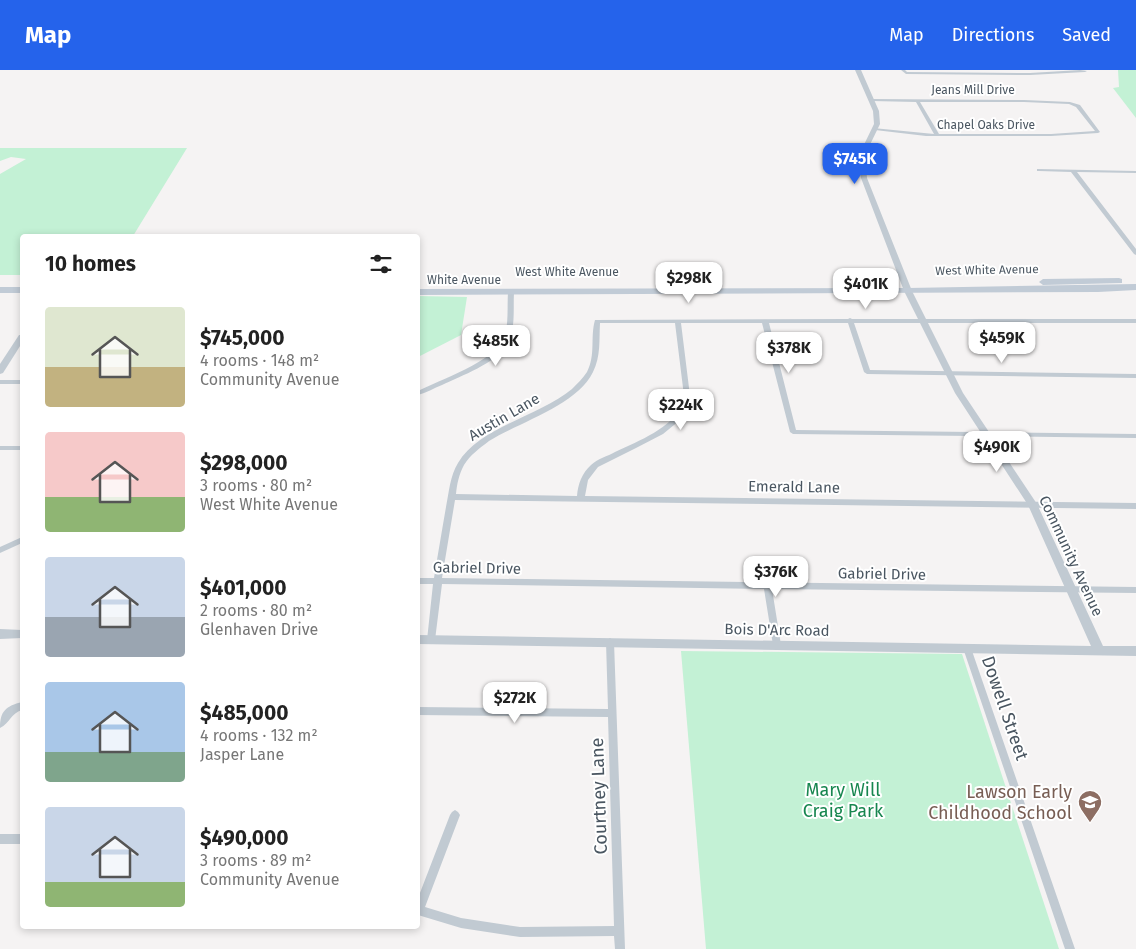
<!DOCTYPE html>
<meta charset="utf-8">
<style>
:root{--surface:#fff;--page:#f2f2f2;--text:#222;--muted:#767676;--accent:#2563eb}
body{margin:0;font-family:"Fira Sans",sans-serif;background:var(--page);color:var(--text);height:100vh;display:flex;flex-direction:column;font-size:19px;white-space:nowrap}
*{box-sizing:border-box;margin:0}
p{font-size:16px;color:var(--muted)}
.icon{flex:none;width:28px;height:28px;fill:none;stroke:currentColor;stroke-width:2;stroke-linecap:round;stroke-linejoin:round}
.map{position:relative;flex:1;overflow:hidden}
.drawer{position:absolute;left:20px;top:164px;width:400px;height:695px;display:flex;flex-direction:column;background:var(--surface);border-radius:5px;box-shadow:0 2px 8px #0003}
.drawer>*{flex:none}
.price{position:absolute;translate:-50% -42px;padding:0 11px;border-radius:10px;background:#fff;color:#222;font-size:16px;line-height:32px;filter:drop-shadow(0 1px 2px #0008)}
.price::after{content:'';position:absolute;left:50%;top:30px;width:15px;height:11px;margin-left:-8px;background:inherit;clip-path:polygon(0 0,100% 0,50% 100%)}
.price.active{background:var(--accent);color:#fff}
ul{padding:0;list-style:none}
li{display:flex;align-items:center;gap:15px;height:125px;padding:0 25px}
li span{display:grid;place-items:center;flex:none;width:140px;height:100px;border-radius:5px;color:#555}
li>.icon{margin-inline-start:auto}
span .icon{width:60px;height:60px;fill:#fffc;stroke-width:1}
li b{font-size:21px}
h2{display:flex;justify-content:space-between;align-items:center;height:60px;padding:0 25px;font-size:21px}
header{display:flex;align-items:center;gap:30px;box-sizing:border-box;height:70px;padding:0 25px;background:var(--accent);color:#fff}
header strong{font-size:24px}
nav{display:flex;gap:28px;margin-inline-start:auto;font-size:18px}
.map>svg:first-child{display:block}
</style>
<header>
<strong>Map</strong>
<nav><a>Map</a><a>Directions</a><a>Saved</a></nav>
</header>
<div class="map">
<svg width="1136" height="879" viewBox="0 0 1136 879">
<rect width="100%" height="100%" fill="#f5f3f3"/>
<g fill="#c3f1d5">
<path d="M1118,0H1136V48L1113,18L1119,17Z"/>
<path d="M0,78H187L133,166H22V205H0V104L26,89L11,87L0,91Z"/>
<path d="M418,226L467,227L461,265L418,287Z"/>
<path d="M681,581L962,584L1059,879H706Z"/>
</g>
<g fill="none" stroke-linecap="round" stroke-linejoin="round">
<g fill="#c1cad2" fill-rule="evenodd">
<path d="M901,0H905L907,2L1030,3L1080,0L1087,1L1085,2L1030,5L906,4Z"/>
<path d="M870,29L1024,30L1070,32L1080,35L1100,62L1098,63L1051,66H926L875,60L873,59V58L934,64L916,32L872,31L870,30ZM920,32H1024L1069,34L1076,37L1095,61L1051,64H939Z"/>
<path d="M1037,99L1136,101V103L1077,102L1136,179V185L1134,184L1071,102L1039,101H1037Z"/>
<path d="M511,220L514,222C513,239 516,260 507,275C496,293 461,306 442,315C434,318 426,323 418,325V321C438,311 496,290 504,269C509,254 507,237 508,222Z"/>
<path d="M850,248L852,249H1136V253H854L870,300L1136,304V308L867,304L864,302L848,253H769L796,360L1136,364V368L793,364L790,362L762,253H681L691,334L684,346L674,355L663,364L636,378L598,397L588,410L585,426L1136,433V439L455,430L442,508L1136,517V523L772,519L781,575L780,577L777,579L774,577L773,575L764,519L442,514L435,570L434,572L431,573L428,572L427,570L433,514H418V508H434C438,484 442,460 446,437C449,422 450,406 458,393C479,357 540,346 572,319C577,314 583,308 587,302C596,285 590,267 595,250L848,249ZM600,253H675L685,334C669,359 641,370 615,382C608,386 597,389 591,395C582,403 578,414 577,426L456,424C457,414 459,404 464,395C470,385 480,378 489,371C520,352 577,335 593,302C601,286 599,270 600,253Z"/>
<rect x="0" y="310" width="22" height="4"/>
<rect x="0" y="376" width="22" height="4"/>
<path d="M22,467V473L0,483V477Z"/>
<path d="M610,568L613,570L614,572L625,879H615L614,866L520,867L461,858L418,845V828L450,745L452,742L455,740L458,742L460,745L425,837L461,848L520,857L614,856L608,647L418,645V637L608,639L606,572L607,570Z"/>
<path d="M967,574L970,575L971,578L1075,879H1065L963,578L964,575Z"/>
<path d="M22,632V640C11,643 10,653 0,658C0,641 6,636 22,632Z"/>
<rect x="0" y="764" width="22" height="10"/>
</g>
<g fill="#c1cad2" fill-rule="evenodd">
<path d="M855,0H861L879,41L880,54L865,85L867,108L912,221L963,323L1037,434L1103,576H1136V586L418,574V565L1091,576L1028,435L955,323L904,221L861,108L859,85L874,54L873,41Z"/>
<path d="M19,265H22V273L3,303L0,304V294Z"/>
<path d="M0,559L22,560V568L0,569Z"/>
</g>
<g fill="#c1cbd6" fill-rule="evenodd">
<path d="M1119,208L1122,209V213L1043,215L1039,212L1043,209Z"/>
<path d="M1136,214V220L1098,222L418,225V219L908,218Z"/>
<rect x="0" y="217" width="22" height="6"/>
</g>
</g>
<defs>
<g id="school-pin" transform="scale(1.25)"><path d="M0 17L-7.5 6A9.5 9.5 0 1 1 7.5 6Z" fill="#8d6e63" stroke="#fff"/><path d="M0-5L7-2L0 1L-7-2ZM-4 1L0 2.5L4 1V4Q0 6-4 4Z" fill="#fff"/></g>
</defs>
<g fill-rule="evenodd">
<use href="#school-pin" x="1090" y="732"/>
</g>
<g text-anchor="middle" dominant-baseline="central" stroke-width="4" stroke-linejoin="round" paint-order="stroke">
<g font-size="12" fill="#4a5661" stroke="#fff">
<text x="973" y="20">Jeans Mill Drive</text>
<text x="986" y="55">Chapel Oaks Drive</text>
<text transform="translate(987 200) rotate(-1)">West White Avenue</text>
<text x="567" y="202">West White Avenue</text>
<text x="464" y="210">White Avenue</text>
</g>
<g font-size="15" fill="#4a5661" stroke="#fff">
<text transform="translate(504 347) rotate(-30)">Austin Lane</text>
<text transform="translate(794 417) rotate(1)">Emerald Lane</text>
<text transform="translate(1071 486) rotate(65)">Community Avenue</text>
<text transform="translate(477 498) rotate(1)">Gabriel Drive</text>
<text transform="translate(882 504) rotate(1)">Gabriel Drive</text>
<text transform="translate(777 560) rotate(1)">Bois D'Arc Road</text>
</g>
<g font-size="18" fill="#4a5661" stroke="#fff">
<text transform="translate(1005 638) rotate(71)">Dowell Street</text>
<text transform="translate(599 726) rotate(-92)">Courtney Lane</text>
</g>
<g font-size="18" fill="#17864f" stroke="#fff">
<text x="843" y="720">Mary Will<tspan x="843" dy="21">Craig Park</tspan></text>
</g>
<g font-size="18" fill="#785e54" stroke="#fff" text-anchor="end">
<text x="1072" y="722">Lawson Early<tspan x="1072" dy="21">Childhood School</tspan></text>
</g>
</g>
</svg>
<b class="price active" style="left:855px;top:115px">$745K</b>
<b class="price" style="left:689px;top:234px">$298K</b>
<b class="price" style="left:866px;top:240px">$401K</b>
<b class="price" style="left:1002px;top:294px">$459K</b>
<b class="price" style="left:496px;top:297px">$485K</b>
<b class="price" style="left:789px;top:304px">$378K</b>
<b class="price" style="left:681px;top:361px">$224K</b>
<b class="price" style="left:997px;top:403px">$490K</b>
<b class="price" style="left:776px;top:528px">$376K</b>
<b class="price" style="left:515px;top:654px">$272K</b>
<section class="drawer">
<h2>10 homes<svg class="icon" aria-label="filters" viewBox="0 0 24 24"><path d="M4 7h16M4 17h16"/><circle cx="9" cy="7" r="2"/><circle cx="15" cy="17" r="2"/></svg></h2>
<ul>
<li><span style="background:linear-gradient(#dfe7d0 60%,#c2b280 0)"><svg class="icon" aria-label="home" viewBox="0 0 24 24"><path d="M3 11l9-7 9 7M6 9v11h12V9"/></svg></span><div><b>$745,000</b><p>4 rooms · 148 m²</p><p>Community Avenue</p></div></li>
<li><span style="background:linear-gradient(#f6c9c9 65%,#8fb573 0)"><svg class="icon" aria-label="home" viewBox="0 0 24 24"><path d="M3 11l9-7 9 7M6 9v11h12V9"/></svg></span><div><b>$298,000</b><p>3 rooms · 80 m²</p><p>West White Avenue</p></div></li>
<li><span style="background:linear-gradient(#c9d6e8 60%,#9aa5b1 0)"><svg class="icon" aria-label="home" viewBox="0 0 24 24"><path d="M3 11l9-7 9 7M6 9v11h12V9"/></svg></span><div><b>$401,000</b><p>2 rooms · 80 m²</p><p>Glenhaven Drive</p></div></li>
<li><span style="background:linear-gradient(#a9c7e8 70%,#7fa58c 0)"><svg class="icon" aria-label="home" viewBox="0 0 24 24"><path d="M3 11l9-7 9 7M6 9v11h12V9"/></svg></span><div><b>$485,000</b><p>4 rooms · 132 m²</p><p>Jasper Lane</p></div></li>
<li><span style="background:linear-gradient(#c9d6e8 75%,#8fb573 0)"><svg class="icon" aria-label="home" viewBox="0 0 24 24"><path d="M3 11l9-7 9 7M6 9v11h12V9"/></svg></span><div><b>$490,000</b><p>3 rooms · 89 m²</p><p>Community Avenue</p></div></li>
</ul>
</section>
</div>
